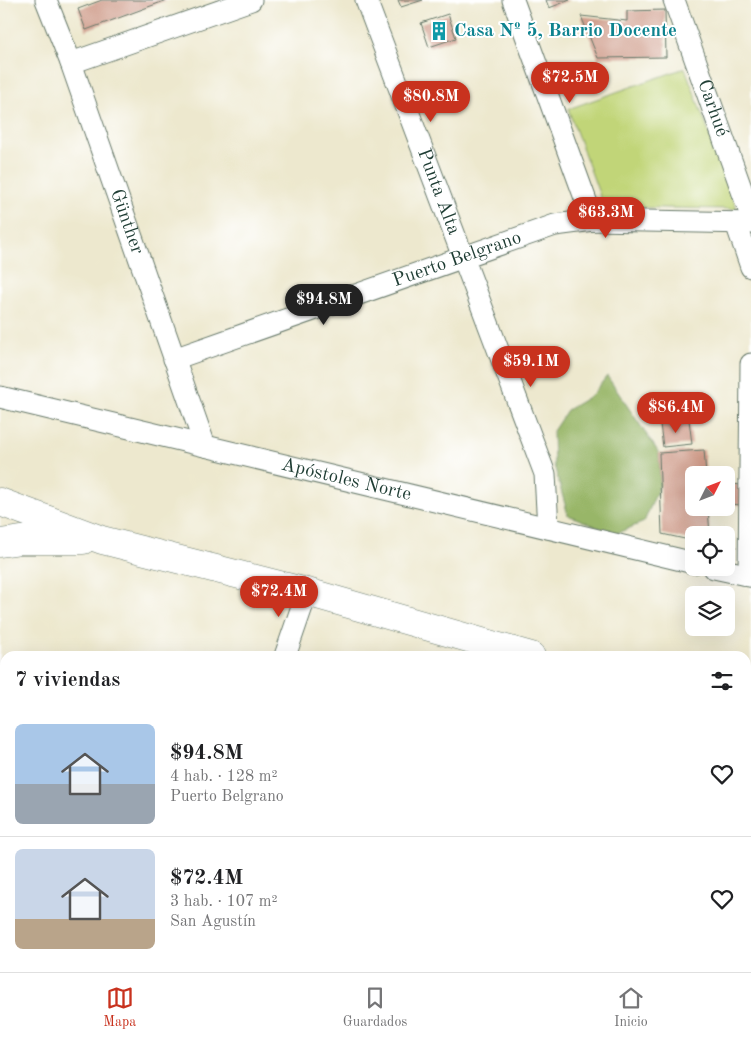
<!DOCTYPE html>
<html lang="es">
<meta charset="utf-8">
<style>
:root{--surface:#fff;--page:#f6f6f6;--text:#202124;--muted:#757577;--line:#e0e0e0;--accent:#c8321e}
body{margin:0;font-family:"Old Standard TT",serif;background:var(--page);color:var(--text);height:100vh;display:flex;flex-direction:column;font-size:19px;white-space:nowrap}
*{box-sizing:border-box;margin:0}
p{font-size:16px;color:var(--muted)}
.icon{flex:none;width:28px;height:28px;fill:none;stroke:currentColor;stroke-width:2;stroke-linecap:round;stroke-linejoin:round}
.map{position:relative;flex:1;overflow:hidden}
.drawer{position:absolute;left:0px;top:651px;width:751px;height:321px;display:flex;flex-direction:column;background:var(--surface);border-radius:15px 15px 0 0;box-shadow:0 5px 20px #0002}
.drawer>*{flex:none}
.needle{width:32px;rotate:48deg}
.fabs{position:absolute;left:685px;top:466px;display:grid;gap:10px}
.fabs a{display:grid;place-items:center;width:50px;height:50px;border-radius:8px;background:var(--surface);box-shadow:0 5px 20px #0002;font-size:25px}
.price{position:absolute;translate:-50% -42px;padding:0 11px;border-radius:18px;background:var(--accent);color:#fff;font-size:16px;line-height:32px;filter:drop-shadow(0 1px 2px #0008)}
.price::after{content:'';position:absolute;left:50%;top:30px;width:15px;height:11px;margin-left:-8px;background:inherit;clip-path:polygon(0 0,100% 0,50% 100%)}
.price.current{background:#222;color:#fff}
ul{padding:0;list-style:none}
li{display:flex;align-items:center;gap:15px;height:125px;padding:0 15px}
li+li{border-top:1px solid var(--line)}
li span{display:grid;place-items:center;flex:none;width:140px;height:100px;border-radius:8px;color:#555}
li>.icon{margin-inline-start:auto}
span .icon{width:60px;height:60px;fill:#fffc;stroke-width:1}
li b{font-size:21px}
h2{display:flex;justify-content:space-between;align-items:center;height:60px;padding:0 15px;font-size:21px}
.menu{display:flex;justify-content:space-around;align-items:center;height:70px;border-top:1px solid var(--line);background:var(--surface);font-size:14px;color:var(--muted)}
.menu a{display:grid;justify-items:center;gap:2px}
.menu .current{color:var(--accent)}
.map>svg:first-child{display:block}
</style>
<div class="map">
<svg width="751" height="972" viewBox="0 0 751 972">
<rect width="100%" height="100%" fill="#fff"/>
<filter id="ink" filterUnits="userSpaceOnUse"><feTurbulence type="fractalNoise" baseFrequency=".02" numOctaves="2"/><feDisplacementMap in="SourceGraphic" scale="10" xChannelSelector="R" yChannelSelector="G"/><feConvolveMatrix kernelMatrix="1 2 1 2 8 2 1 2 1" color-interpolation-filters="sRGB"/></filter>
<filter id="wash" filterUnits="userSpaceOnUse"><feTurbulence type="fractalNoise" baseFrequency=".0096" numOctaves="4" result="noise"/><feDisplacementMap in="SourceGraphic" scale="20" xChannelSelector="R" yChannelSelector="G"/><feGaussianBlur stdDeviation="1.12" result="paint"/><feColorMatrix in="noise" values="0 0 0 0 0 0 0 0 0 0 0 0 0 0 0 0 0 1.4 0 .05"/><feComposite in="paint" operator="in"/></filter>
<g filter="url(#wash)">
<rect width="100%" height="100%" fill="#ede8ce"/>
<g fill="#c1d578" stroke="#708956">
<path d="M685,68L737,209L604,207L568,109Z"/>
<path d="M0,790L5,792V883L0,874Z"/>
<path d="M82,968H395L405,972H91Z"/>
</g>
<path fill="#98b668" stroke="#5c7a4e" d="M607,376L659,453L660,484L644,522L615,534L568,515L554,465L553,431L567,410L592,395Z"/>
<g id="blocks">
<g fill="#ce9a87">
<path d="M102,0H167L86,30L78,9Z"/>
<path d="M398,0H423L401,7Z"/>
<path d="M546,0H570L549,8Z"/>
<path d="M665,10L666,57L598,58L581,16L627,21V11Z"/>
<path d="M448,14L456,38L429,47L421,23Z"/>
<path d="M689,420L692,444L663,447L660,424Z"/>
<path d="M704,450L706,475H694V508H708L710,535H694V541L662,534L659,453Z"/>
<path d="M729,484L743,485L742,505L728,504Z"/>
<path d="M746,871L751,872V945L746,956Z"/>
</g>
</g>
</g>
<g filter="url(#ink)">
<use href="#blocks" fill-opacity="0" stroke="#67796a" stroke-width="1"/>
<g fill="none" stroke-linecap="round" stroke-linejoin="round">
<g stroke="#67796a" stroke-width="23">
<g id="minor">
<path id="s1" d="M46,0L71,63L205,446"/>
<path id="s2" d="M366,0L545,474L548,528"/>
<path d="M513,0L593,220"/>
<path id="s3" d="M674,0L751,216"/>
<path d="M71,63L251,0"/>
<path d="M736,223L751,267"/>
<path id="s4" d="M174,359L555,225L593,220L751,223"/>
<path id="s5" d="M0,397L694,563"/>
<path d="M714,568L751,576"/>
<path d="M749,576L751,364"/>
<path d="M285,656L307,592"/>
<path d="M0,790L5,792"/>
<path d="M0,841L5,840"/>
<path d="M746,842L751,843"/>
<path d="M0,874L5,883"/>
<path d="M82,968L91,972"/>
<path d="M395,968L405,972"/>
<path d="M458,972L460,968"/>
</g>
</g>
<g stroke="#67796a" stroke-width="29">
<g id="highway">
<path d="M0,502L102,540L307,592L531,656"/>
<path d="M0,543L21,540H83"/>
<path d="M746,711L751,712"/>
</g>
</g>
<use href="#minor" stroke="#fff" stroke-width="21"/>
<use href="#highway" stroke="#fff" stroke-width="28"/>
</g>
</g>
<defs>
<g id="building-bare" transform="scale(1.5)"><path d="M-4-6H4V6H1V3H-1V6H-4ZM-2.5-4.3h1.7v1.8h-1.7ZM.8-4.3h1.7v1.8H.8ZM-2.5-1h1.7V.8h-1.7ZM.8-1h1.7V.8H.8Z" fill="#0f9aa8" stroke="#fff" stroke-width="2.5" paint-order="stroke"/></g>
</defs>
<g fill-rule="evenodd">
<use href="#building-bare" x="439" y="31"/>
</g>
<g text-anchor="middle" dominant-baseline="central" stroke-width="4" stroke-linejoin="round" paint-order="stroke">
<g font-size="19" font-weight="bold" fill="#0d838f" stroke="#fff" text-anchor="start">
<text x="454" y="31">Casa Nº 5, Barrio Docente</text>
</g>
<g font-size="19" fill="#1f3d34" stroke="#fff">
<text stroke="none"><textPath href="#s3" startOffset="115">Carhué</textPath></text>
<text stroke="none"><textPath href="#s2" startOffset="205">Punta Alta</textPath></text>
<text stroke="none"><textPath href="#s1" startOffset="236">Günther</textPath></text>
<text stroke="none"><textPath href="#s4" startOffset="300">Puerto Belgrano</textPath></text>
<text stroke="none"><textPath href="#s5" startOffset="356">Apóstoles Norte</textPath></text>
</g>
</g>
</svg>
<div class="fabs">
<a><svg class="needle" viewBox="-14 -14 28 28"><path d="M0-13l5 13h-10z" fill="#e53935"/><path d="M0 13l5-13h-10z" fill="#757577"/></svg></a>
<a><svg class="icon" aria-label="locate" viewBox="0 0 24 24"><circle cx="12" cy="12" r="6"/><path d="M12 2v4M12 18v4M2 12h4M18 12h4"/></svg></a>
<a><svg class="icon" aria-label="layers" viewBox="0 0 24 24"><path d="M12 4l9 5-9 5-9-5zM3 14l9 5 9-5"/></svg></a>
</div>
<b class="price" style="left:570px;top:104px">$72.5M</b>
<b class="price" style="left:431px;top:123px">$80.8M</b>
<b class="price" style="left:606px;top:239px">$63.3M</b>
<b class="price current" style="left:324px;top:326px">$94.8M</b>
<b class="price" style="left:531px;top:388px">$59.1M</b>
<b class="price" style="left:676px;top:434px">$86.4M</b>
<b class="price" style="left:279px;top:618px">$72.4M</b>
<section class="drawer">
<h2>7 viviendas<svg class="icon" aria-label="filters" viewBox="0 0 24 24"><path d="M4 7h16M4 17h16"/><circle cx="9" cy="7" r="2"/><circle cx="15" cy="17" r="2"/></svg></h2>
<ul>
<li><span style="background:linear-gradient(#a9c7e8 60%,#9aa5b1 0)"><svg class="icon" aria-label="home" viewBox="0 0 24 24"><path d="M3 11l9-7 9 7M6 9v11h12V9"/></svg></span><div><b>$94.8M</b><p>4 hab. · 128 m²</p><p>Puerto Belgrano</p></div><svg class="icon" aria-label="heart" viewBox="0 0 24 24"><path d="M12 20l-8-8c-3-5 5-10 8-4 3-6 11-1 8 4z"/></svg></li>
<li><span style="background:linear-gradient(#c9d6e8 70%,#b9a48a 0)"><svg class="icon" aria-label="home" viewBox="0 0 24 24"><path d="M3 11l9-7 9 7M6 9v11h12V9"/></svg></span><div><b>$72.4M</b><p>3 hab. · 107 m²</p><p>San Agustín</p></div><svg class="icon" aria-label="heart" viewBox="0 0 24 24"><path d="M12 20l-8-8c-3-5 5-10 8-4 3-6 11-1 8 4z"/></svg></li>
</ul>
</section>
</div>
<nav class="menu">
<a class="current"><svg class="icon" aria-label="map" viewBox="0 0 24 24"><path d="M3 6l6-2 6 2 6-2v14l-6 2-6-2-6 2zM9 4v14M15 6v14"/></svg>Mapa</a>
<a><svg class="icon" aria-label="saved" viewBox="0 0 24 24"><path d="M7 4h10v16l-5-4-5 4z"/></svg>Guardados</a>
<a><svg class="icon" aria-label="home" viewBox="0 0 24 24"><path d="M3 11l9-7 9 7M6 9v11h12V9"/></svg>Inicio</a>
</nav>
